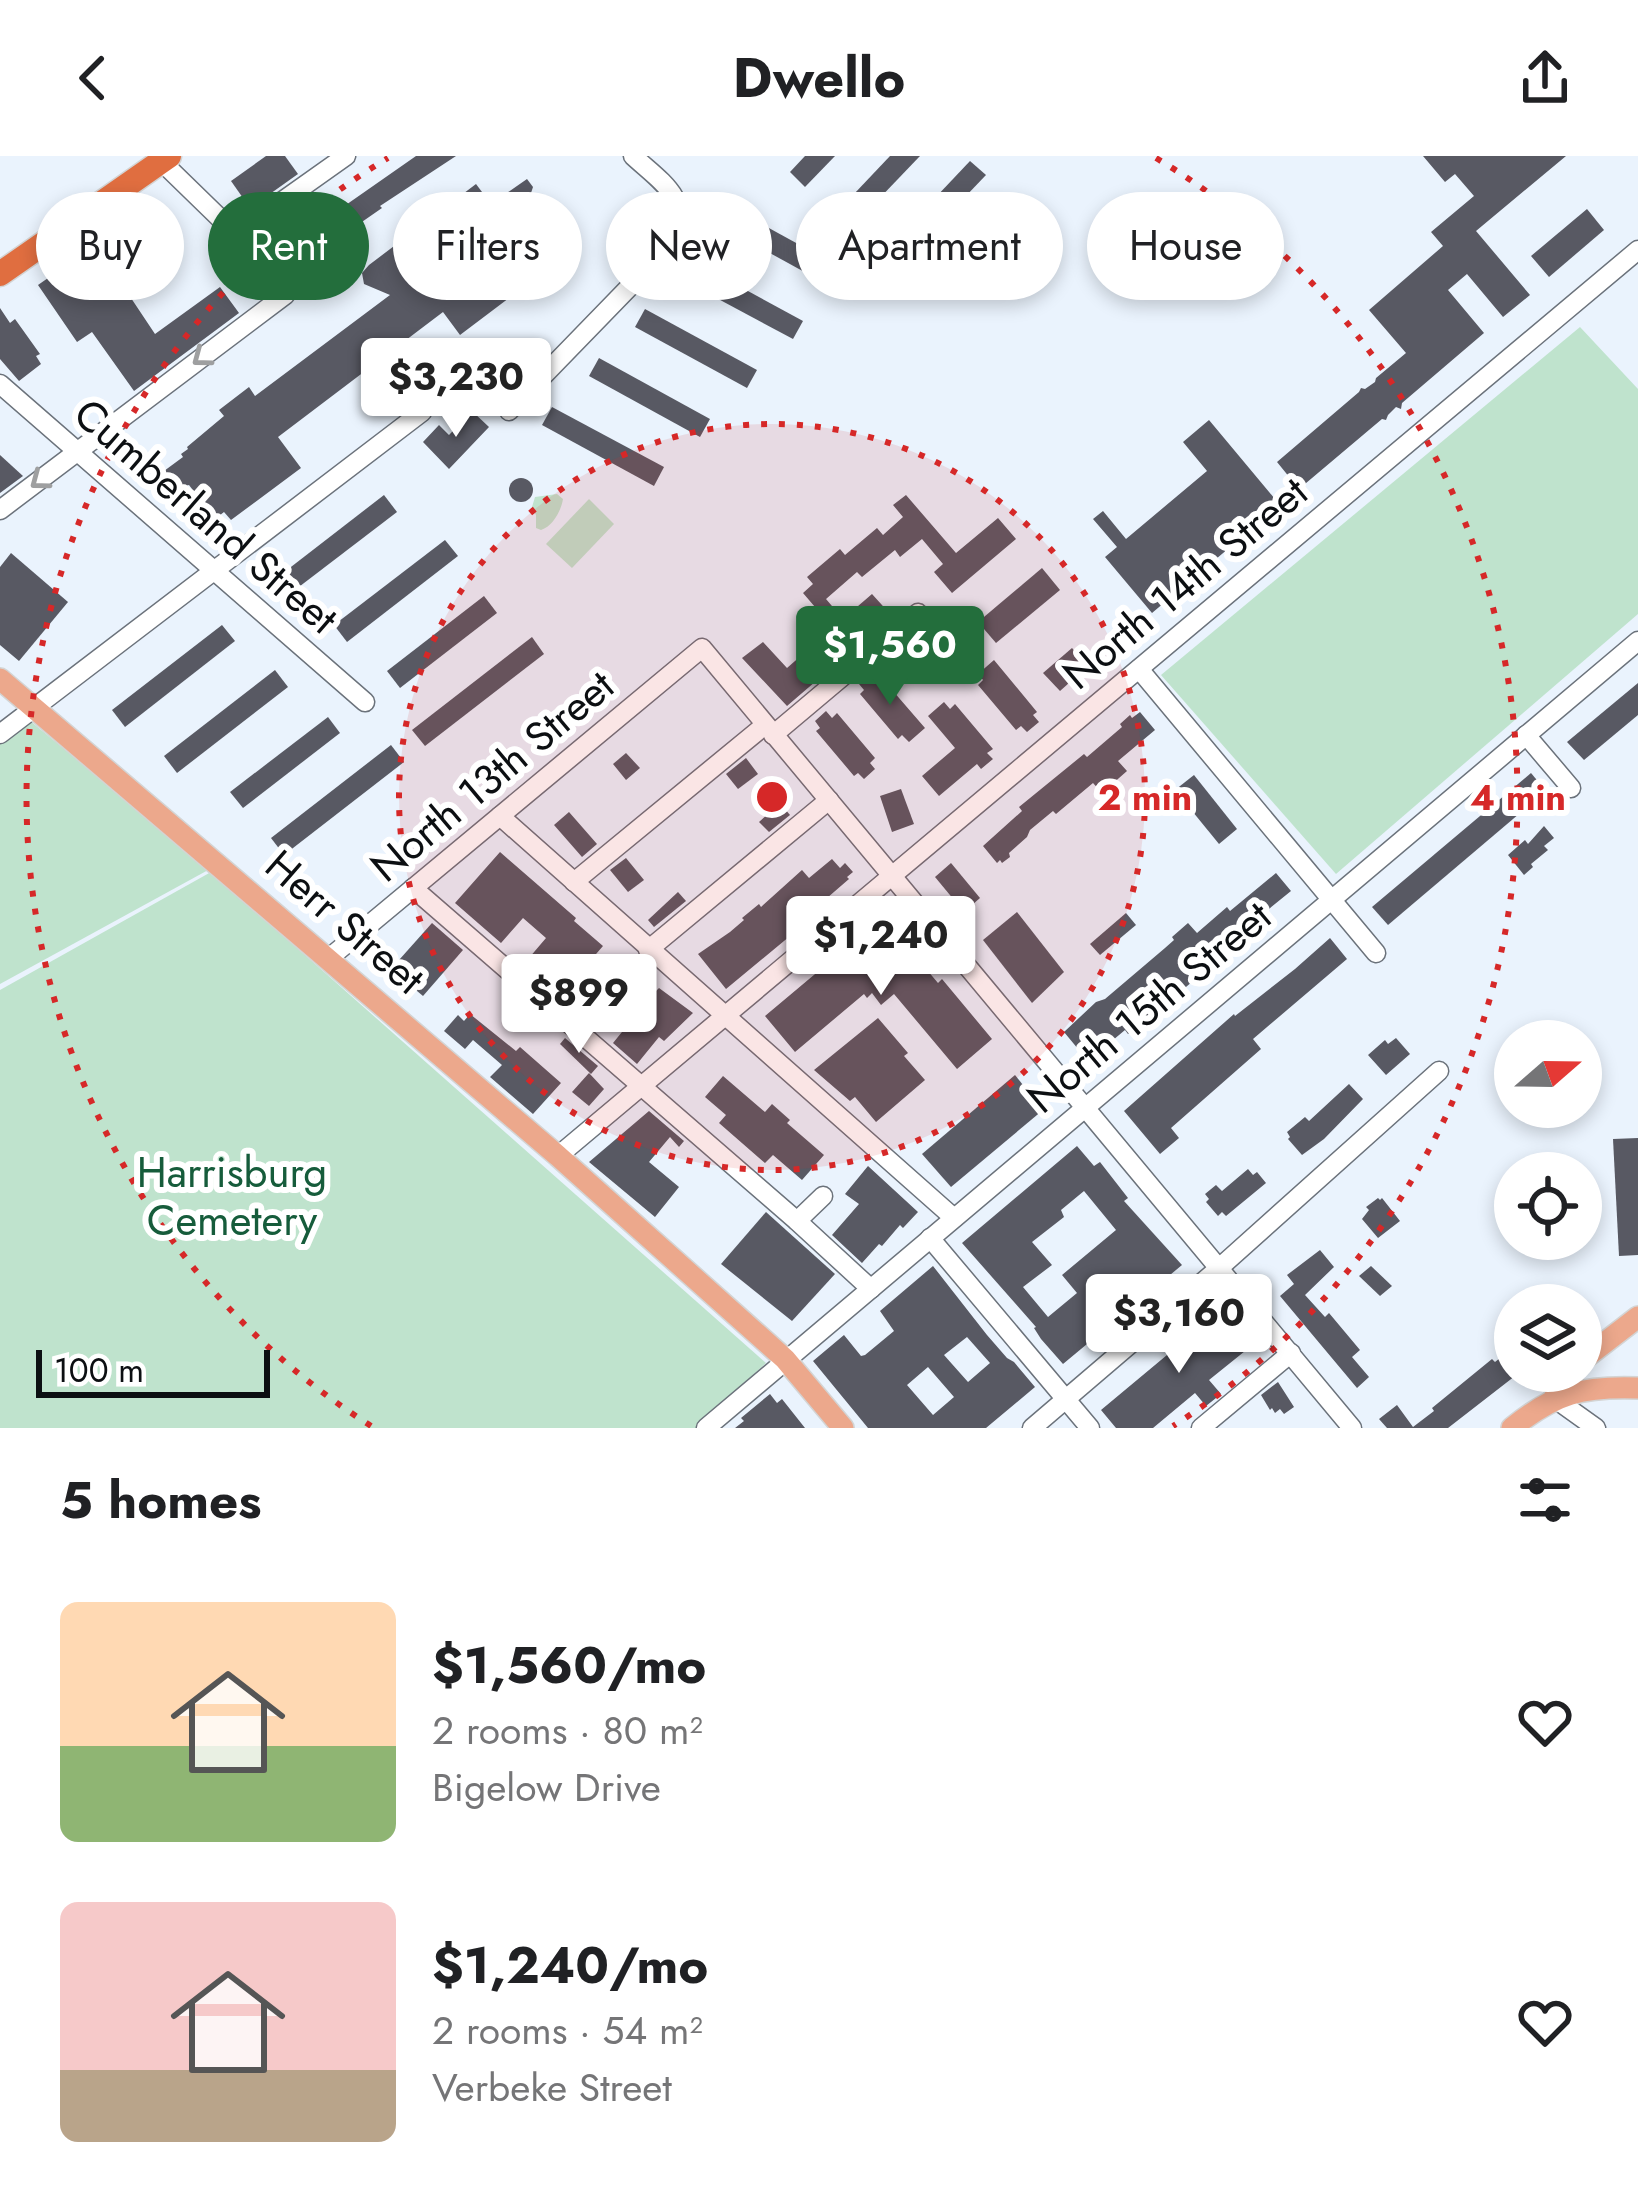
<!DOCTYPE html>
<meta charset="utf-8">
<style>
:root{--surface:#fff;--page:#f6f6f6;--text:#202124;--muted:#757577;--accent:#236e3c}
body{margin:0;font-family:Jost,sans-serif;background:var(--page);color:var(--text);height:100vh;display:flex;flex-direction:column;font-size:45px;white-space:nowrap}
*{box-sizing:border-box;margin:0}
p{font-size:39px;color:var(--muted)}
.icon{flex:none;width:66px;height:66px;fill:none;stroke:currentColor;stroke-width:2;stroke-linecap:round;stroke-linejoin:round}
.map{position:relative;height:1272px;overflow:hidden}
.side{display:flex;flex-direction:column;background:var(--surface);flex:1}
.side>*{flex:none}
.hud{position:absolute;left:36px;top:36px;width:1566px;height:108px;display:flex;gap:24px}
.needle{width:78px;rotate:70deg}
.tools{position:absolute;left:1494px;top:864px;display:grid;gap:24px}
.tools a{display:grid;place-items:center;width:108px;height:108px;border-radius:50%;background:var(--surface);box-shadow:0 6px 18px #0003;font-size:60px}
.scale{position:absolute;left:36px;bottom:30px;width:234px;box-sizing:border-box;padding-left:12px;border:6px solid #0c0f12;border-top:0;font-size:33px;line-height:42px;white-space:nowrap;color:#0c0f12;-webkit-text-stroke:9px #fff;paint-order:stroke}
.price{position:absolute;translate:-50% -102px;padding:0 27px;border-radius:12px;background:#fff;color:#222;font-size:39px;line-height:78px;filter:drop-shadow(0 3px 6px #0008)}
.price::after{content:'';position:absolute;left:50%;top:72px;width:36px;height:27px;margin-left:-18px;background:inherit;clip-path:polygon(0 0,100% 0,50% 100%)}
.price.active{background:var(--accent);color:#fff}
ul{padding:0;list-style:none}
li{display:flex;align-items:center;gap:36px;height:300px;padding:0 60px}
li span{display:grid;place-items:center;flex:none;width:336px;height:240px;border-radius:18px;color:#555}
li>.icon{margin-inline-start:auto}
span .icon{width:144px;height:144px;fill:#fffc;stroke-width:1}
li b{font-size:51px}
h2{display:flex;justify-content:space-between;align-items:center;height:144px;padding:0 60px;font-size:51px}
.chip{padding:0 42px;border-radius:54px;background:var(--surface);box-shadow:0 6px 18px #0003;font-size:42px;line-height:108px}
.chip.active{background:var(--accent);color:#fff}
header{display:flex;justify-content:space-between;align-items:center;height:156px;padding:0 60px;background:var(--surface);font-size:54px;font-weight:700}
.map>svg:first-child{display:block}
</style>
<header><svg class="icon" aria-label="back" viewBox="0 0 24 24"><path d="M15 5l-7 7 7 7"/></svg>Dwello<svg class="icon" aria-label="share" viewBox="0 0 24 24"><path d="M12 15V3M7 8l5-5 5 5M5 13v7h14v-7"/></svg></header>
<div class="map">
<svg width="1638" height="1272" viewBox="0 0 1638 1272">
<rect width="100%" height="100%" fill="#eaf3fd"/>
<g fill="#bfe3cd">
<path d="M1580,171L1638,233V458L1336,718L1161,519Z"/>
<path d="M557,338L563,343C561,355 553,370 541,374L536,372V359L532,351L535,341Z"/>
<path d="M589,343L614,368L572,412L546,388Z"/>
<path d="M29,564L210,713L0,828V586Z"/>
<path d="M211,716L766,1207L696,1272H0V834Z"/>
</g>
<g fill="#585963" fill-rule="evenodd">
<path d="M266,0H285L298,18L250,52L231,25Z"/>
<path d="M416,0H456L380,50L382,52L320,95L319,93L312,98L300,81Z"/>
<path d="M805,0H835L805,31L790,16Z"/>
<path d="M890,0H920L852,71L836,57Z"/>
<path d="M1423,0H1566L1476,75L1530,139L1503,161L1467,118L1448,134L1484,177L1402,247L1401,253L1396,251L1388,259L1386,264L1382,263L1299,333L1277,306L1359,236L1361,232L1365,233L1375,226L1376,222L1406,197L1369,154L1443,90L1431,76L1474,40L1455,18L1445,26Z"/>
<path d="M970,5L986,19L898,111L883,97Z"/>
<path d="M527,23L533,31L531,37L500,60L535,107L537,114L533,124L460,179L443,156L278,281L301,312L231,364L224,356L215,363L189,329L173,333L164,329L162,321L164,315L183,301L181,298L188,293L187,291L224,260L219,254L249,231L255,240L390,139L364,128L362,117L369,109L476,28L491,48Z"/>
<path d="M1587,53L1604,74L1549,121L1531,100Z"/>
<path d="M738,55L849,116L839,135L728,74Z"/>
<path d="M114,76L151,129L131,142L155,178L220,131L239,157L134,235L92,176L77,186L38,129Z"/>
<path d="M691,104L803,165L793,183L681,123Z"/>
<path d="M0,152L10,167L15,163L40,198L36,200L41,208L19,225L0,203Z"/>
<path d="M645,153L757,214L747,232L635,171Z"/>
<path d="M599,202L710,263L700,281L589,220Z"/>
<path d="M552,251L664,311L654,330L542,269Z"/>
<path d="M472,255L489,271L449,313L423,286L439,269L449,279Z"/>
<path d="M1209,264L1280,349L1152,457L1105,401L1117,391L1093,363L1103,355L1126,383L1207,315L1183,286Z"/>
<path d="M0,299L23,320L0,337Z"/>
<circle cx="521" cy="334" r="12"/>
<path d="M384,339L397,356L291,437L278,421Z"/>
<path d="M906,339L956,397L998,362L1016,383L952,437L934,416L943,408L922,383L900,401L895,394L862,421L857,416L826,443L843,463L872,438L891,459L848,496L830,475L833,472L803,437L813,428L807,421L840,393L845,399L877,372L883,379L903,361L893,349Z"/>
<path d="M445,384L458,400L347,486L334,469Z"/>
<path d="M11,397L68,446L19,505L0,489V411Z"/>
<path d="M1042,412L1060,434L996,487L978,466Z"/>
<path d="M484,440L497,457L400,532L387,515Z"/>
<path d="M222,469L235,485L125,571L112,554Z"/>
<path d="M937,475L961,502L941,519L917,491Z"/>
<path d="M532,481L544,498L425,590L412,574Z"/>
<path d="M763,486L787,512L811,491L830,513L787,550L742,502Z"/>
<path d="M1072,492L1088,510L1060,535L1043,517Z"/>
<path d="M994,504L1037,556L1033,559L1039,566L1027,576L1021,570L1016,574L978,529L983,524L978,518Z"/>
<path d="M275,514L288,531L177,617L164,600Z"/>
<path d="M871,517L876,524L880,520L925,572L909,586L902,579L898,583L860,538L864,534L859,528Z"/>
<path d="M1638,527V559L1584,604L1567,586Z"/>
<path d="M944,546L950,553L955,548L993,593L987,597L993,603L981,613L977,608L939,640L922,620L955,592L928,560Z"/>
<path d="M826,555L832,562L837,557L875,602L870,607L875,613L864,623L858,617L854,620L816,575L820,572L815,565Z"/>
<path d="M1140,556L1155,574L1118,605L1127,615L1102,637L1093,627L1056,658L1053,655L1030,674L1027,681L1009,697L1010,701L1002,707L1000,704L997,707L983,690L1022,655L1019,651L1084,598L1087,601L1122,571L1120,568L1130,559L1132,562Z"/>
<path d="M328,561L340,577L243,652L230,636Z"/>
<path d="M391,589L404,606L284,699L271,682Z"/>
<path d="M626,597L640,612L626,624L613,608Z"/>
<path d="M746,602L758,618L738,633L726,618Z"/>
<path d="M1531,617L1546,635L1388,769L1372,751Z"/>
<path d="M1194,619L1237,673L1219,688L1175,634Z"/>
<path d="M901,633L914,668L892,676L880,640Z"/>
<path d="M780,647L790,659L769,676L759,666Z"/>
<path d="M569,656L597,688L582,701L554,669Z"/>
<path d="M1544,670L1554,682L1544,690L1548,694L1531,708L1533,711L1524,719L1508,699L1525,684L1528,688Z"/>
<path d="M500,696L576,762L574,765L603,790L570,828L579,836L568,849L523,809L546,782L523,762L501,787L455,747Z"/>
<path d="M626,702L644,724L628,736L610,714Z"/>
<path d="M832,703L840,712L845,707L853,716L847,721L849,723L827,742L831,746L726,833L698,798L730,776L744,764L742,762L759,748L761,751L802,714L809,722Z"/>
<path d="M951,707L980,742L964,756L935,721Z"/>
<path d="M1276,717L1291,735L1254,765L1258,770L1147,864L1128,878L1125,874L1088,905L1064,876L1096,846L1105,843L1165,792L1174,784L1172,781L1188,767L1197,777L1227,751L1230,755Z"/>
<path d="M678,736L686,745L654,771L648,764Z"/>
<path d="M1017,756L1064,816L1032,847L983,784Z"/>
<path d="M1126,757L1136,769L1100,799L1090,788Z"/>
<path d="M432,767L463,794L423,840L391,813Z"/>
<path d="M888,768L938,827L942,823L992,883L957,913L894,838L881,849L872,837L867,842L864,838L795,896L765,860L827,808L833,817L869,787L863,779L873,771L878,776Z"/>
<path d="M1330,782L1347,803L1253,883L1261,893L1171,972L1179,982L1160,998L1124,955L1234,858L1235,860L1295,813Z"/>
<path d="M659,832L693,857L664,885L659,881L637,908L613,887L635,860L629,855L644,838L646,840L653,833L656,835Z"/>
<path d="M470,858L516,895L520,891L561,927L533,958L490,921L502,909L473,884L465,893L444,875L458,859L464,865Z"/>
<path d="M878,862L908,897L904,900L925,924L876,966L855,941L850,945L814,914Z"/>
<path d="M565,882L598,910L591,918L560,888Z"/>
<path d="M1396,882L1410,898L1386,919L1368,899L1385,884L1388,888Z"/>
<path d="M589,917L604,933L589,950L572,936Z"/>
<path d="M1015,919L1043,954L951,1031L922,998Z"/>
<path d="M723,920L765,956L772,948L790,964L787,967L824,999L802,1024L773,999L765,1007L719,967L726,959L705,941Z"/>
<path d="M1349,928L1363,943L1324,983L1302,999L1288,983L1290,981L1287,976L1305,961L1309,965Z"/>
<path d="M649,955L684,985L679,991L670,981L649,1006L679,1031L655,1061L589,1006Z"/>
<path d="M1638,982V1099L1619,1100L1613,983Z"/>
<path d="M1077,990L1094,1010L1100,1006L1128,1042L1124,1045L1182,1109L1063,1208L1041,1183L1034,1172L1036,1171L962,1087ZM1084,1035L1116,1074L1062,1119L1077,1137L1048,1161L1023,1131L1052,1109L1032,1086L1064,1061L1061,1054Z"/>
<path d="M868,1010L918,1056L903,1072L900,1069L882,1090L879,1088L862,1107L832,1079L859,1048L845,1038Z"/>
<path d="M1248,1013L1253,1019L1257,1016L1266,1027L1226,1060L1222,1056L1218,1060L1206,1046L1209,1043L1205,1038L1216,1029L1222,1035Z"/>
<path d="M1378,1042L1380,1044L1382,1042L1400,1065L1378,1082L1362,1063L1369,1054L1366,1051Z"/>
<path d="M766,1056L835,1118L792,1165L721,1108Z"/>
<path d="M1320,1094L1334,1111L1305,1139L1325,1161L1329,1157L1360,1194L1352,1201L1369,1221L1357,1232L1280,1140L1294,1128L1287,1119Z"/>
<path d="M933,1110L987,1179L1007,1202L1014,1206L1035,1231L986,1272H868L813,1205L844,1179L861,1200L865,1199L894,1175L880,1155ZM967,1181L990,1207L968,1226L944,1199ZM928,1211L954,1241L933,1259L907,1229Z"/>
<path d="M1371,1110L1392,1130L1380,1140L1359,1120Z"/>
<path d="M1221,1154L1250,1191L1209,1224L1221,1238L1206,1250L1195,1237L1153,1272H1116L1101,1254Z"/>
<path d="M1515,1190V1220L1448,1272H1387L1379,1263L1397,1249L1413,1271L1434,1255L1432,1252L1492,1203L1495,1206Z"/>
<path d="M1278,1226L1294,1251L1284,1258L1280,1253L1275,1257L1272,1252L1270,1254L1261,1239Z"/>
<path d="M770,1238L777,1247L782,1243L805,1272H735L744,1265L741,1262Z"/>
</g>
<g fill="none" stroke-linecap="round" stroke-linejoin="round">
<g stroke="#6b727b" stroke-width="21">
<g id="minor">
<path d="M236,78L346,0"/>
<path d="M0,228L365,546"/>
<path d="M509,255L676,83C691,42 660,25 633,0"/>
<path d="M0,354L285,139L291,129L288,120L236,78L161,5"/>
<path d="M1139,513L1376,797"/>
<path d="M0,578L422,256"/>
<path d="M773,579L918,457"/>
<path d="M1526,579L1571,632"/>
<path d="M500,660L954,1062"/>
<path d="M574,726L765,569"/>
<path d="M413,732L797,1065L871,1133"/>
<path d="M648,794L829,644"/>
<path d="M328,803L702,492L1352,1272"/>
<path d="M558,1000L1638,94"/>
<path d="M797,1065L823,1040"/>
<path d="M930,1082L1090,1272"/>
<path d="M1554,1242L1596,1272"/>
<path d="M706,1272L1638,485"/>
<path d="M1032,1272L1218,1113L1439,915"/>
<path d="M1201,1272L1291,1197"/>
</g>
</g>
<g stroke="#d3d4d4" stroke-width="24">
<g id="major">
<path d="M0,523L558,1000L785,1203L843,1272"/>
<path d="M1581,1205L1638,1161"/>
<path d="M1554,1242L1570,1215"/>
<path d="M1512,1272C1555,1237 1583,1230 1638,1232"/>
</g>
</g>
<g stroke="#d3d4d4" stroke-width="27">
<path id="highway" d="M0,118L169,0"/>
</g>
<use href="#minor" stroke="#fff" stroke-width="18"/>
<use href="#major" stroke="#eca88c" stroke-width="21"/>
<use href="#highway" stroke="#e06e40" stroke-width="24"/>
</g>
<defs><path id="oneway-chevron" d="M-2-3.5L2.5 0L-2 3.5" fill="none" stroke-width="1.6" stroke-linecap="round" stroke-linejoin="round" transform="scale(3)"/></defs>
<g stroke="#9e9fa0">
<use href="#oneway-chevron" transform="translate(201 202) rotate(143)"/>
<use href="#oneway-chevron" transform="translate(39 325) rotate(143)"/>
</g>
<circle cx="772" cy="641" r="373" fill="#d62828" fill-opacity=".12"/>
<g fill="none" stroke="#d62828" stroke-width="6" stroke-dasharray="6 12">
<circle cx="772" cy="641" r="373"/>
<path d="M371 1270A746 746 0 0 1 388 2M1156 2A746 746 0 0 1 1173 1270"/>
</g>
<g text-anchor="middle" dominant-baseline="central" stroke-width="12" stroke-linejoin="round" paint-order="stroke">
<g font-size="42" fill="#0c0f12" stroke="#fff">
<text transform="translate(206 360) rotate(41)">Cumberland Street</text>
<text transform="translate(1185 427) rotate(-40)">North 14th Street</text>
<text transform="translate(492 620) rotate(-40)">North 13th Street</text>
<text transform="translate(345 766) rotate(41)">Herr Street</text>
<text transform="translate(1149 851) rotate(-40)">North 15th Street</text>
</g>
<g font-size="42" fill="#165c3b" stroke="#fff">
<text x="232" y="1016">Harrisburg<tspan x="232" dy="48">Cemetery</tspan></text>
</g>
</g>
<circle cx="772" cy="641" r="18" fill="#d62828" stroke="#fff" stroke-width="6"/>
<g font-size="36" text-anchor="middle" font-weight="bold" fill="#d62828" stroke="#fff" stroke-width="12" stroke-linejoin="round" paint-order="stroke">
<text x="1145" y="654">2 min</text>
<text x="1518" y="654">4 min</text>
</g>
</svg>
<div class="tools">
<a><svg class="needle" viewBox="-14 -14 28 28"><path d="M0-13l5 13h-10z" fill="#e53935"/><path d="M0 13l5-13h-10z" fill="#757577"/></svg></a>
<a><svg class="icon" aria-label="locate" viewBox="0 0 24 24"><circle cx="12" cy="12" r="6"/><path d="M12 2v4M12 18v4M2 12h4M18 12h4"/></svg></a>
<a><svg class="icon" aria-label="layers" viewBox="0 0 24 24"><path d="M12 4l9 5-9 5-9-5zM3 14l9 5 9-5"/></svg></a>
</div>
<div class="scale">100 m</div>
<b class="price" style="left:456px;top:284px">$3,230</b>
<b class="price active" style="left:890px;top:552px">$1,560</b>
<b class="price" style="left:881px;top:842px">$1,240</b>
<b class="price" style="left:579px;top:900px">$899</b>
<b class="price" style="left:1179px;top:1220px">$3,160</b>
<div class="hud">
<a class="chip">Buy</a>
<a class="chip active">Rent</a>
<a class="chip">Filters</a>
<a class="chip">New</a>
<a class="chip">Apartment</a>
<a class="chip">House</a>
</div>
</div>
<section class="side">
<h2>5 homes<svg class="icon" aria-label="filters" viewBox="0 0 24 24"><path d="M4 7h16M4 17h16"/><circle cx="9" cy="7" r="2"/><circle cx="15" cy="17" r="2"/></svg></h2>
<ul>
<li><span style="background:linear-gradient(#ffd9b3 60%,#8fb573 0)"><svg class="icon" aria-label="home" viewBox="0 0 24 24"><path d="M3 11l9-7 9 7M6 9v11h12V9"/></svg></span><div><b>$1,560/mo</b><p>2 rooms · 80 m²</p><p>Bigelow Drive</p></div><svg class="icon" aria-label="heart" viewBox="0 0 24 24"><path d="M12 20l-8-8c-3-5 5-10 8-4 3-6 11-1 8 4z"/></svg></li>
<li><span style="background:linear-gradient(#f6c9c9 70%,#b9a48a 0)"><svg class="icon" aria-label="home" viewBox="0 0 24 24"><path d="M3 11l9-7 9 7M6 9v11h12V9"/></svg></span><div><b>$1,240/mo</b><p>2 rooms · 54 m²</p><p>Verbeke Street</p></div><svg class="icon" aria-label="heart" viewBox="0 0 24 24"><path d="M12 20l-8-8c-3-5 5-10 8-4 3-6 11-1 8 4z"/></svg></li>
</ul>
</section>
